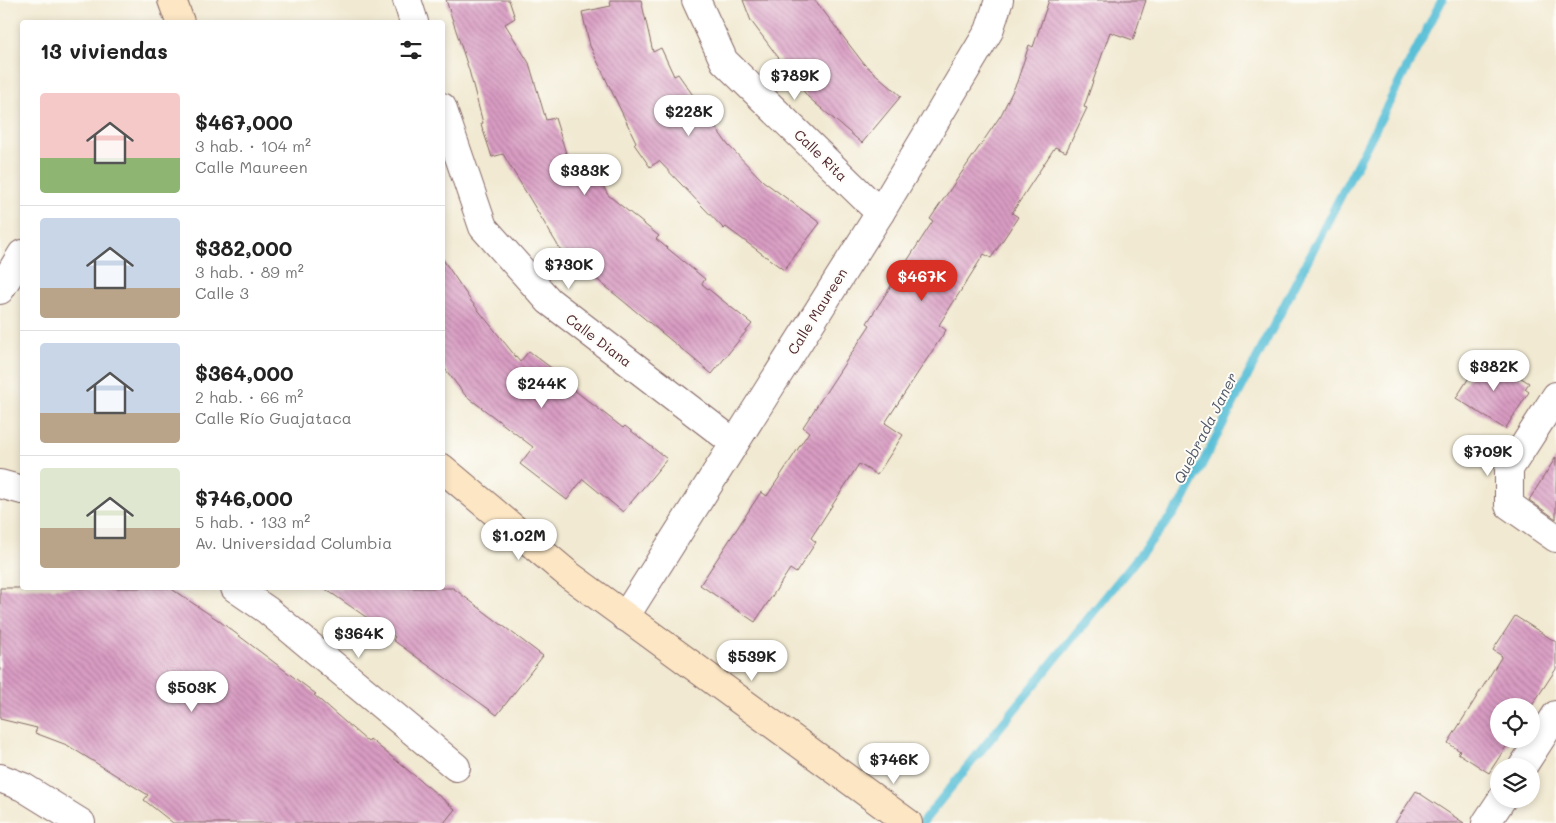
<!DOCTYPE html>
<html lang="es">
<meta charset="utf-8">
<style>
:root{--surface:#fff;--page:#f6f6f6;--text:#222;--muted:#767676;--line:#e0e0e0;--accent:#d93025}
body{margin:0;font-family:Mali,sans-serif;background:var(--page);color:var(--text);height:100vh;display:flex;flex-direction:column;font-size:19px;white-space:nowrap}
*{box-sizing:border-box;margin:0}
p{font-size:16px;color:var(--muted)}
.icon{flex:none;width:28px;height:28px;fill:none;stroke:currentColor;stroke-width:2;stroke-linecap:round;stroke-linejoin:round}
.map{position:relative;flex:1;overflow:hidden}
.details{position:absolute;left:20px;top:20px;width:425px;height:570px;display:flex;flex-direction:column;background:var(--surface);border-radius:5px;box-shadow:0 2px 8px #0003}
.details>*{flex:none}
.controls{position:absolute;left:1490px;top:698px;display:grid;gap:10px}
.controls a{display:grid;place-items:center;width:50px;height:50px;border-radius:50%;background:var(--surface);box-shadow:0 2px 8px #0003;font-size:25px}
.price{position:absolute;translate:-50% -42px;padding:0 11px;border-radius:18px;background:#fff;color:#222;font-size:16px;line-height:32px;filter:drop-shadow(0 1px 2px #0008)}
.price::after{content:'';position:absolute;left:50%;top:30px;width:15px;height:11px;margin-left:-8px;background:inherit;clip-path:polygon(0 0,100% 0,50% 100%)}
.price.active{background:var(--accent);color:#fff}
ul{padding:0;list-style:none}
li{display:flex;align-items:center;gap:15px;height:125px;padding:0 20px}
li+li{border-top:1px solid var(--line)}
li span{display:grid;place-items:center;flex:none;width:140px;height:100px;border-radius:5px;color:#555}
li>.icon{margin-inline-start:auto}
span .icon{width:60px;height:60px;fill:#fffc;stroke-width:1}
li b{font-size:21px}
h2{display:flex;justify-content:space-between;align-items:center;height:60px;padding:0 20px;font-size:21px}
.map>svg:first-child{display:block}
</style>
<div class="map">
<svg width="1556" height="823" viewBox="0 0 1556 823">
<defs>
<pattern id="building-back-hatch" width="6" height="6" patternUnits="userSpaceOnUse" patternTransform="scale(1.25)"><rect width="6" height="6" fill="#d99cc3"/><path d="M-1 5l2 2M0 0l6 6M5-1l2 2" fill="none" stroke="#b27f9f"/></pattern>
</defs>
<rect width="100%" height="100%" fill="#fdfcf7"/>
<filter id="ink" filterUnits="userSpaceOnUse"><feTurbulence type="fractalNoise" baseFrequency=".02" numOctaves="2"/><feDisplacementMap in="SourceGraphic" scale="10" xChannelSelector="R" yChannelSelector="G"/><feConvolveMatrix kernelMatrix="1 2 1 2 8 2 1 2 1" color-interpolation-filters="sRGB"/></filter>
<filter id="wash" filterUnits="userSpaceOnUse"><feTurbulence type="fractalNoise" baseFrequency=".0096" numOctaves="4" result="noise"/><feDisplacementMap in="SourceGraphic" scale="20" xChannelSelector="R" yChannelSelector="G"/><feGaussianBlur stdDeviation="1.12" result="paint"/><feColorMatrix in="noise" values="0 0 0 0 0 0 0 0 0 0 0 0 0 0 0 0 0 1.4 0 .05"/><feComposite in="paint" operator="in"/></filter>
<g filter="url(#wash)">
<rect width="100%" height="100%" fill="#f1e9d1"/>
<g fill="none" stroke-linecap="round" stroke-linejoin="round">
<path stroke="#59bfd7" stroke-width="9" d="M922,823L1182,503L1442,0"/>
</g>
<g id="blocks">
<g fill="url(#building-back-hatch)">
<path d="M446,0H509L515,18L505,24L529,63L546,120L555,118L570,166L576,162L584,175L594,169L608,195L659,236L656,239L705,279L702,284L752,324L712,374L560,249L503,154L492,157L481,124L483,123L469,70Z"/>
<path d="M610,0H641L653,52L661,48L674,76L678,74L728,145L763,181L820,223L784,270L726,227L724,229L659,161L650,167L634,144L636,142L590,46L582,12L611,6Z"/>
<path d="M743,0H815L864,64L901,96L862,143L808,97L751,21Z"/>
<path d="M1049,0H1146L1133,40L1110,32L1084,107L1087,108L1066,152L1055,147L1012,213L1018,217L991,258L984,254L939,325L946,330L885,423L903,435L877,475L859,464L811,538L816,542L796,573L790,569L755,622L700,585L761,492L767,496L809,432L803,427L870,325L867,323L933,221L930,219L1001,115L1017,82L1029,45L1033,47Z"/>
<path d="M442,258L471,301L520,362L529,351L571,383L569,386L623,428L625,426L667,459L623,512L583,479L567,500L520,464L533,447L465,395L442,365Z"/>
<path d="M1484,354L1529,383L1525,389L1529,392L1505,429L1456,398Z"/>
<path d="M1556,457V519L1529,500Z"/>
<path d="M0,588H170L218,620L316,694L314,695L368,742L370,739L455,809L444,823H173L144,800L148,795L67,745L35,733L37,728L0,719Z"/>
<path d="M324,588H453L543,656L497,715L393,640L395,637Z"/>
<path d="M1515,616L1556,642V669L1531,707L1499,706V739H1511L1489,773L1458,753L1460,751L1448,743L1502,656L1493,650Z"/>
<path d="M1416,791L1464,823H1395Z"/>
</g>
</g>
</g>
<g filter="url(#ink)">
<use href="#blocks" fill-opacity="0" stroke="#846665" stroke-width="1"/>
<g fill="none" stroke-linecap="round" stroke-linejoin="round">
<g stroke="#846665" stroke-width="30">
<g id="street">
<path d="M407,0L414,22"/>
<path d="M696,0L724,61L880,213"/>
<path d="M442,107L483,227L549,301L733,442"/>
<path d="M0,290L22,254"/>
<path d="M1556,396L1509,469V505L1556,538"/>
<path d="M0,484L22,490"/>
<path d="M235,588L267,610L456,767"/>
<path d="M625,617L880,213L989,31L999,0"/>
<path d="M1523,766L1556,715"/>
<path d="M0,778L23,787L81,823"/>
<path d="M1486,823L1502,799"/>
</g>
</g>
<g stroke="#846665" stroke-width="30">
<g id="secondary">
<path d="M172,0L180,22"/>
<path d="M442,468L569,575L908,823"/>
</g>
</g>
<use href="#street" stroke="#fff" stroke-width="28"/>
<use href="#secondary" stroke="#fce6c4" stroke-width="28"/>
</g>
</g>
<g text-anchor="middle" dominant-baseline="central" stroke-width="4" stroke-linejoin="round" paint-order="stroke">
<g font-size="14" fill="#4a1f2b" stroke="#fdfcf7">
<text transform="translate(821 155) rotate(44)">Calle Rita</text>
<text transform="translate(817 311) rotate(-58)">Calle Maureen</text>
<text transform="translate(599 340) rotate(37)">Calle Diana</text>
</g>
<g font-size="15" font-style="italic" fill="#4f5767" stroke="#fdfcf7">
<text transform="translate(1205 428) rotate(-63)">Quebrada Janer</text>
</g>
</g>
</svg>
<div class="controls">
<a><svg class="icon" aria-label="locate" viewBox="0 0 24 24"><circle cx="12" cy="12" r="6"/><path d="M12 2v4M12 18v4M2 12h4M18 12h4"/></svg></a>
<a><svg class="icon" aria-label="layers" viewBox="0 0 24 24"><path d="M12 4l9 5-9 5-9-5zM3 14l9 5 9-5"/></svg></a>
</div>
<b class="price" style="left:795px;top:101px">$789K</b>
<b class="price" style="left:689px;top:137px">$228K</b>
<b class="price" style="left:585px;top:196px">$383K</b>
<b class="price" style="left:569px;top:290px">$730K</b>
<b class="price active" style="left:922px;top:302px">$467K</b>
<b class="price" style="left:1494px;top:392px">$382K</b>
<b class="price" style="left:542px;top:409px">$244K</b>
<b class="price" style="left:1488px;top:477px">$709K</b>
<b class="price" style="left:519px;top:561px">$1.02M</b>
<b class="price" style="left:359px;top:659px">$364K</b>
<b class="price" style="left:752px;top:682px">$539K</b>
<b class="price" style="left:192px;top:713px">$503K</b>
<b class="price" style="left:894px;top:785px">$746K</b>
<section class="details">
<h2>13 viviendas<svg class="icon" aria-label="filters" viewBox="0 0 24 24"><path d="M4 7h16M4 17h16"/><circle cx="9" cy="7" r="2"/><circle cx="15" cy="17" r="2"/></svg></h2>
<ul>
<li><span style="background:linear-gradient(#f6c9c9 65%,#8fb573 0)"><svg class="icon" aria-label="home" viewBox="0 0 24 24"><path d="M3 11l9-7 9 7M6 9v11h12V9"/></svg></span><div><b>$467,000</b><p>3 hab. · 104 m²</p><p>Calle Maureen</p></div></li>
<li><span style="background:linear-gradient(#c9d6e8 70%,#b9a48a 0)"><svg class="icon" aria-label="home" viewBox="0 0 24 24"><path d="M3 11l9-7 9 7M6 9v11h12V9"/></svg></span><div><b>$382,000</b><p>3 hab. · 89 m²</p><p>Calle 3</p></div></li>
<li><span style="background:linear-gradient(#c9d6e8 70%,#b9a48a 0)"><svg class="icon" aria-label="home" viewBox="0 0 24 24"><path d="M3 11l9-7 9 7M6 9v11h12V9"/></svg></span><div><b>$364,000</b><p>2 hab. · 66 m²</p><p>Calle Río Guajataca</p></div></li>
<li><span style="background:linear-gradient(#dfe7d0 60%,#b9a48a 0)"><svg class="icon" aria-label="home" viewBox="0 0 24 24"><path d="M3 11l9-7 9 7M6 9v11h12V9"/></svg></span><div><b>$746,000</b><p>5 hab. · 133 m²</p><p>Av. Universidad Columbia</p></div></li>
</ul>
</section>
</div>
